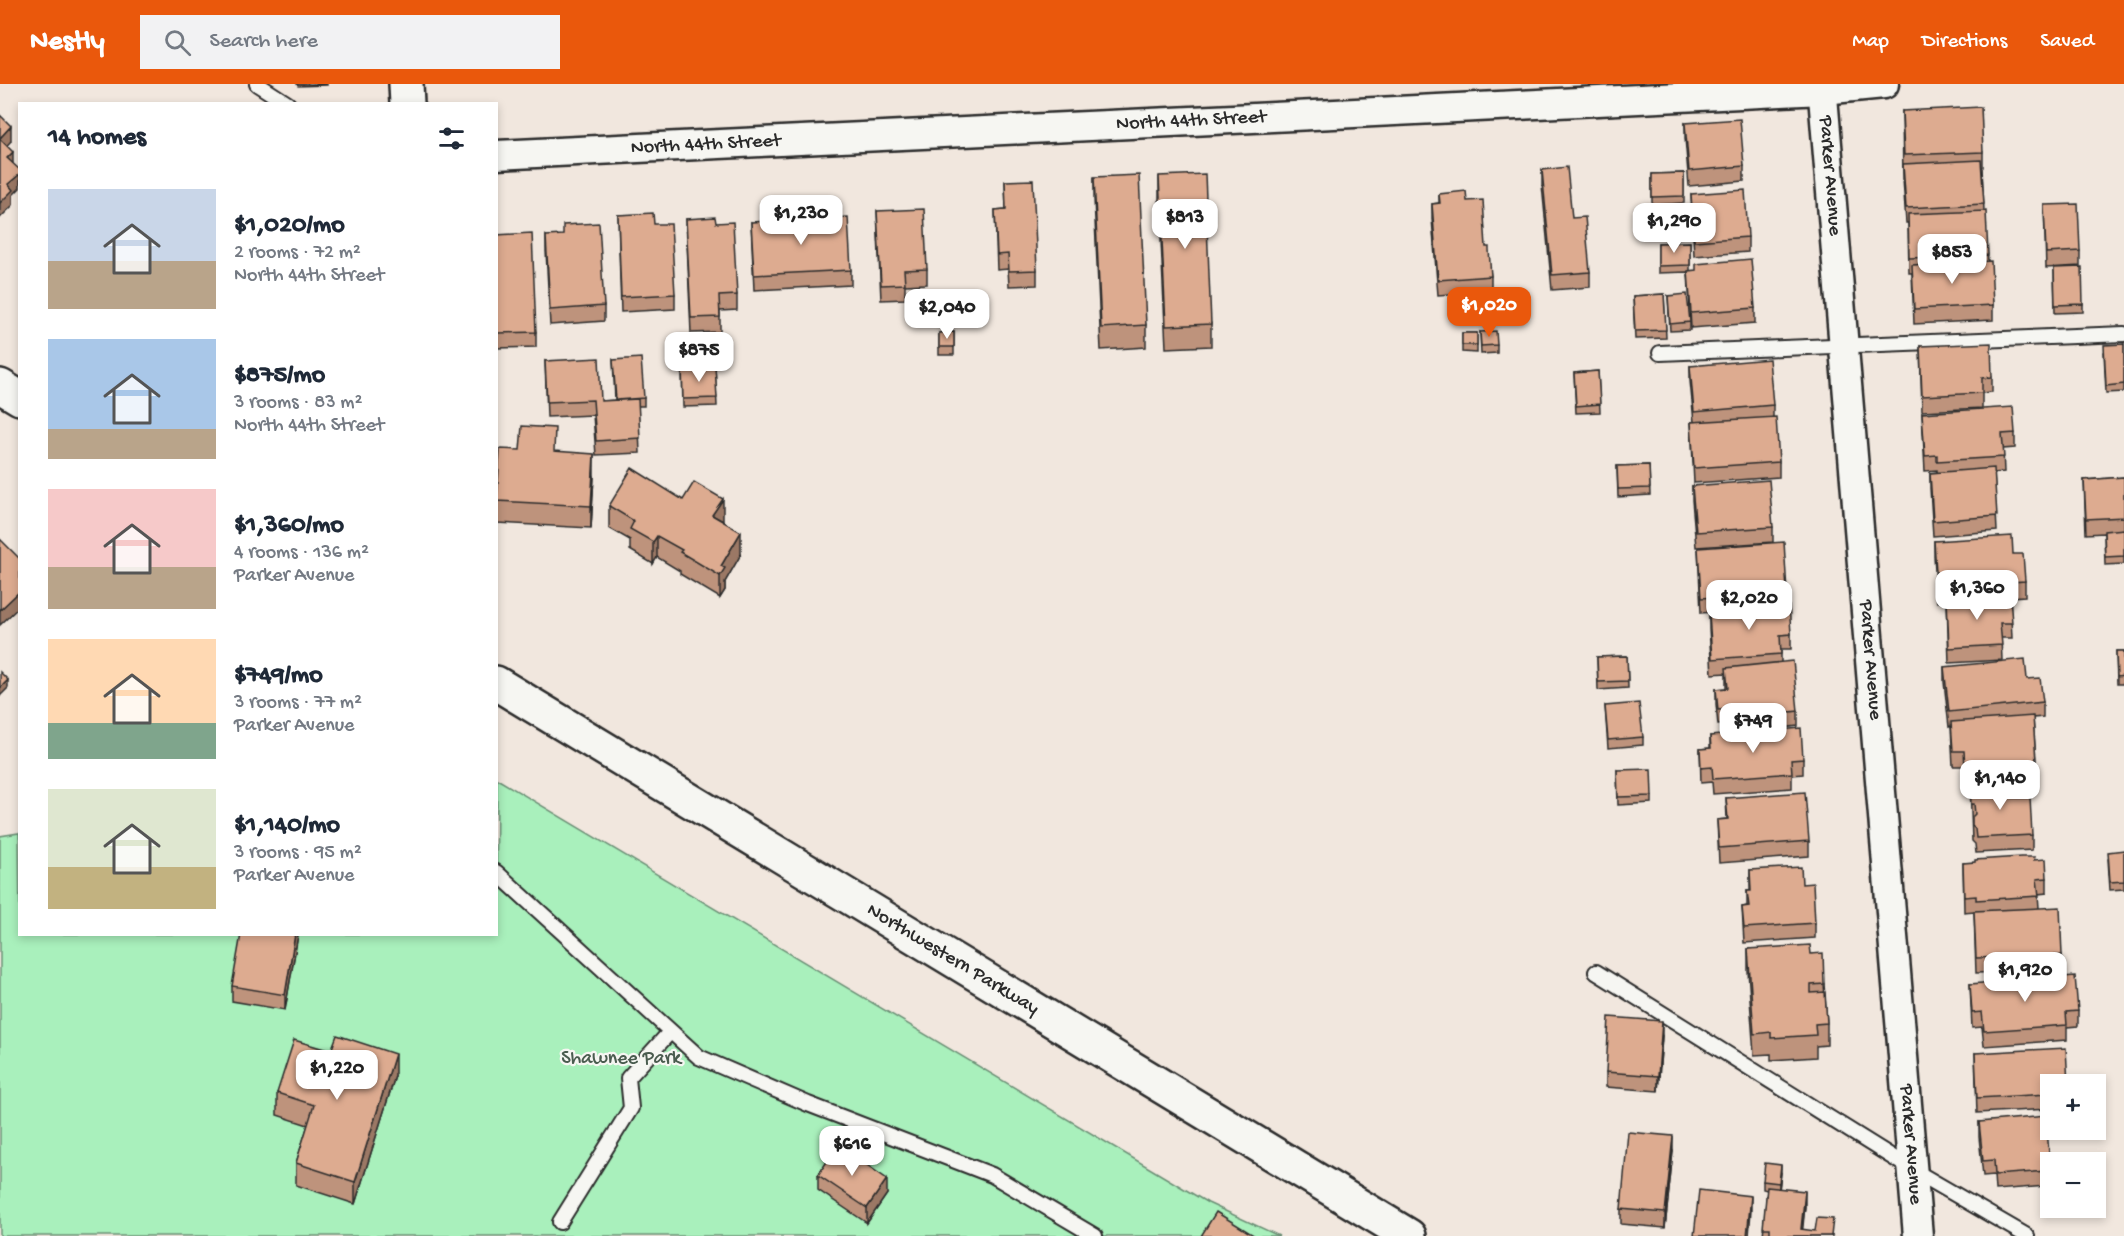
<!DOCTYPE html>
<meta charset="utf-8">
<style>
:root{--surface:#fff;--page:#f2f2f3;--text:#1f2937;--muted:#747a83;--accent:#ea580c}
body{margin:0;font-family:"Gochi Hand",sans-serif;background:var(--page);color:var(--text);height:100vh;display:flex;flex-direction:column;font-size:22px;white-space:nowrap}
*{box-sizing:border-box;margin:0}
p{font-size:20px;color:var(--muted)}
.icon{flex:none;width:33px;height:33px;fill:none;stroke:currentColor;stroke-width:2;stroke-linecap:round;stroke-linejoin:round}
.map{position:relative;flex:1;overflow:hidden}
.details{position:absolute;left:18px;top:18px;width:480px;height:834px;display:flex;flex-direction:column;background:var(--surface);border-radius:0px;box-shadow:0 3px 9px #0003}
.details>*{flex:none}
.buttons{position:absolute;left:2040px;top:990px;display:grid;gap:12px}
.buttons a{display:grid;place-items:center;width:66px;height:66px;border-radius:0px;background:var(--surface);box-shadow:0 3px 9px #0003;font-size:30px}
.price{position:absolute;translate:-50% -51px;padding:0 14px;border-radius:12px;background:#fff;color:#222;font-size:20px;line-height:39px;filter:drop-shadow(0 2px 3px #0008)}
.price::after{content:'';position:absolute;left:50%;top:36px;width:18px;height:14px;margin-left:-9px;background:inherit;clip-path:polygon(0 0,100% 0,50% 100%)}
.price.current{background:var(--accent);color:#fff}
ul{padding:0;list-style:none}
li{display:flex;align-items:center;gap:18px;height:150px;padding:0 30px}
li span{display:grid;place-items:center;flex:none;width:168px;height:120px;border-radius:0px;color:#555}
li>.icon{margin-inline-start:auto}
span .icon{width:72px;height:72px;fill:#fffc;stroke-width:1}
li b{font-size:26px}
h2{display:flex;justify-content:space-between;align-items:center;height:72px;padding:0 30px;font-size:26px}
header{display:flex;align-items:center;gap:36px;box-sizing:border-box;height:84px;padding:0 30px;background:var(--accent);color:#fff}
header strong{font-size:28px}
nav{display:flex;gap:33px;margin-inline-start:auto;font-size:21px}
.search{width:420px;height:54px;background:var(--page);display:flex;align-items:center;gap:15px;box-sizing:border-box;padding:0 21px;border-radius:0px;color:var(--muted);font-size:22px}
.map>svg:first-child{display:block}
</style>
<header>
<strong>Nestly</strong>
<div class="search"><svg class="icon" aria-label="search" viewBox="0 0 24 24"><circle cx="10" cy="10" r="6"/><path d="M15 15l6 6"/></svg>Search here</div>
<nav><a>Map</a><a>Directions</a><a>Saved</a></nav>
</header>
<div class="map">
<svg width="2124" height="1152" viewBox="0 0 2124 1152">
<rect width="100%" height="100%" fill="#f1e7de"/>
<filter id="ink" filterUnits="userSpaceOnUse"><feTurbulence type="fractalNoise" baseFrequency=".0167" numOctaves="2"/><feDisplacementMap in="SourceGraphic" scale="12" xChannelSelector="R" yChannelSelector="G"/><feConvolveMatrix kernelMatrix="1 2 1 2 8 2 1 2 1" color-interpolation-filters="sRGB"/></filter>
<g filter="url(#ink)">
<path fill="#a9f0bc" stroke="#6a8e74" stroke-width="1.5" d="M497,695L1208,1119L1279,1152H0V752L19,749L20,850H496Z"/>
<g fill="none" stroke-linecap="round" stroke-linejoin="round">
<g stroke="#2b2b2b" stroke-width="18">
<g id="lane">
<path d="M257,0L288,20"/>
<path d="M1660,269L2124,250"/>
<path d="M496,788L699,973L808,1020L992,1091L1095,1152"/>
<path d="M1596,888L1913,1086L2027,1152"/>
<path d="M560,1138L631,1024L628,994L670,948"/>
</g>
</g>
<g stroke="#2b2b2b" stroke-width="33">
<g id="street">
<path id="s1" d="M1822,0L1918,1152"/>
<path id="s2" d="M496,71L1823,6L1884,0"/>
</g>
</g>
<g stroke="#2b2b2b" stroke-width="38">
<g id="secondary">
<path d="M406,0L407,20"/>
<path d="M0,302L20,314"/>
<path id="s3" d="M496,599L1409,1152"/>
</g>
</g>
<use href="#lane" stroke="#f6f6f2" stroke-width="14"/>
<use href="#street" stroke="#f6f6f2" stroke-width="28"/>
<use href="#secondary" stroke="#f6f6f2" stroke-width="33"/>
</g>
<g fill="#be937c" stroke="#2b2b2b" stroke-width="1.5">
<path d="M297,0H327V1L298,2Z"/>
<path d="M1902,27L1983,68V83H1982L1984,127L1988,177L1993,221V236L1914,240L1912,189H1909L1908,139H1906L1903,95Z"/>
<path d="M1685,39L1744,82V97L1689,102L1685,54Z"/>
<path d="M1542,86L1572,134L1590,188V203L1552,206L1542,101Z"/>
<path d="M1684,89V119L1652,121V90Z"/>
<path d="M1159,92L1211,240V262L1166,264L1159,114Z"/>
<path d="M1094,93L1146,241V263L1101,266L1094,115Z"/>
<path d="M1005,97L1037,186V201L1009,202L1008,185L997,186L995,126L1006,125Z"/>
<path d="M1439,110L1467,117L1486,163L1491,192V207L1438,211L1432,135V120L1439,119Z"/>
<path d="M1691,110L1748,153V168L1694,172Z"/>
<path d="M2044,121L2080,167V182L2046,184Z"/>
<path d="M877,127L927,185V200L905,201V215L881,216Z"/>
<path d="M618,131L654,140L675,210V225L621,228Z"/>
<path d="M686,135L716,139L737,211V226L720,227V248L691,249Z"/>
<path d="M751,138L851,186V201L754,206Z"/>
<path d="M496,151L536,248V263L497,264Z"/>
<path d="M546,152L604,222V237L550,241L546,167Z"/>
<path d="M1690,158V187L1755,224V239L1691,244L1688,188L1658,189V159Z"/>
<path d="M2054,184L2083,220V228L2055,229Z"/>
<path d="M1664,210L1666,254L1635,255L1633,212Z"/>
<path d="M1668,212L1690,238V246L1670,247Z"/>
<path d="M954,248V271H939V249Z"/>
<path d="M1480,248L1497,261V269L1481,270Z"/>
<path d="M1462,249H1477V269L1462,268Z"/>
<path d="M2124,260V308L2106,309L2104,268Z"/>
<path d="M1920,262L1992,293V308L1982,309V324L1922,327Z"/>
<path d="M613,276L644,314V322H638L640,369L596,371L593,331L547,333L545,277L601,317L615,316Z"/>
<path d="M715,282L717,322L683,323L682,283Z"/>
<path d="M1690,282L1773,321V333L1779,378V393L1694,399L1691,338H1694L1690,297Z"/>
<path d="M1598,287L1600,328L1576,329L1574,289Z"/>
<path d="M1922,329L2015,349V364L2003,365L2004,388L1994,389L1997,447L1933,452L1930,404V389L1937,388V386L1925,387Z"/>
<path d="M555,368L594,392L591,444L497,439V417Z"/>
<path d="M1649,381L1650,411L1618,413L1617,382Z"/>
<path d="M2124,393V480L2105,481L2104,449L2086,450L2084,396Z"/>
<path d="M1692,402L1773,443V458L1696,463L1692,416Z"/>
<path d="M683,416L723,437L741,470L725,498V506L720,514L680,490V487L657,473L653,480L630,466V456L609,444V422Z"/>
<path d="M1934,457L2013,470L2025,497V512L2010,513L2012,554H2001L2002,576L1949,579L1947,517L1937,518L1934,472Z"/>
<path d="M1698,464L1787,508V519L1791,550V565H1781V578L1798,627V642L1732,650L1731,640L1718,641L1716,620V605L1726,604V589L1712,590L1709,545V530L1726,528V527L1701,529Z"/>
<path d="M2116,567H2124V600H2117Z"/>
<path d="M1627,572L1628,604L1598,606L1597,573Z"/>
<path d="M1944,583L2027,595L2043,618V633L2033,634L2036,678V693L1965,698L1964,682H1953L1951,642L1949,643L1944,598Z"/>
<path d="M1605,622L1643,653V661L1608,664Z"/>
<path d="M1710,652L1803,675V690L1792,691V704L1713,710L1712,698L1701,699L1700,665L1710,664Z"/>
<path d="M1617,686L1652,712V719L1618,721Z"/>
<path d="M1970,699L2032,751V766L1976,769L1975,760L1972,757Z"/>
<path d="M1726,714L1809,757V772L1719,779L1717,736L1727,735Z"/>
<path d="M2124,766V805L2110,806L2108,775Z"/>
<path d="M2034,776L2047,794V809L2038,810L2039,824L2062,871V886L1976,889L1974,827L1964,828L1963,779Z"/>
<path d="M1750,786L1802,800L1815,839V854L1744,859L1742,823L1747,822V807H1750Z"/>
<path d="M298,850L285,926L232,917V902Z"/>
<path d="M1748,865L1811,870L1824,900L1827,939V961L1816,962V973L1771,976V970L1754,971L1748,887Z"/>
<path d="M1970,900L2078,927V942L2067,943V956L1984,962L1982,943L1972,944Z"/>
<path d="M1662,952L1658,1007L1606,1003V988Z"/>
<path d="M1975,969L2050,1000V1025L1977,1029Z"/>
<path d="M395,992L355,1120L296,1101V1079L308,1041L277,1031V1009Z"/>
<path d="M1979,1038L2049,1070V1085H2046V1102L1995,1106L1994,1091L1983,1092L1979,1053Z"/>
<path d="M1673,1067L1665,1144L1621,1140V1125Z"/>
<path d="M1781,1089L1779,1104L1805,1122L1802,1146L1833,1152H1763L1767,1106L1763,1105V1097Z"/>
<path d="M818,1091L887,1110L867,1139L818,1106Z"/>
</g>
<g fill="#9b7865" stroke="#2b2b2b" stroke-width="1.5">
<path d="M11,42V57L0,69V54Z"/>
<path d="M13,68V83L7,74Z"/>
<path d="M20,90V104L13,111V121L0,134V119L8,100Z"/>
<path d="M594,370V392L591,444V422Z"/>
<path d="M723,415V437L712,431Z"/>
<path d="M741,448V470L725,498V506L720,514V492L721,482Z"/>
<path d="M657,452V473L653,480V458Z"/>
<path d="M20,507V522L0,541V526Z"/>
<path d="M8,596V604L0,612V604Z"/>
<path d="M295,850L298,851L285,926V911Z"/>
<path d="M1662,937V952L1658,1007V992Z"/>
<path d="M395,970V992L355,1120V1098Z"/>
<path d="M1673,1052V1067L1665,1144V1129Z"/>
<path d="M1781,1081V1089L1779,1107V1099Z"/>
<path d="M887,1095V1110L867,1139V1124Z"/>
<path d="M1805,1107V1122L1802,1152L1801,1145Z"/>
<path d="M1751,1112V1127L1749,1152H1747Z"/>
</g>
<g fill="#ddab90" stroke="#2b2b2b" stroke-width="1.5">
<path d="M1981,23L1983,68L1904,71L1902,27Z"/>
<path d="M0,31L11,42L0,54Z"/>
<path d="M1740,35L1744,82L1689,87L1685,39Z"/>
<path d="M0,55L13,68L7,74L20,86V90L8,100L13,106L0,119Z"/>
<path d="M1981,76L1984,120L1906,124L1903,80Z"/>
<path d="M1567,83L1572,134L1585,133L1590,188L1552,191L1542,86Z"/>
<path d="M1684,89V112L1652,113V90Z"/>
<path d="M1205,90L1211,240L1166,242L1159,92Z"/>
<path d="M1139,91L1146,241L1101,244L1094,93Z"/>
<path d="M1033,96L1037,186L1009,187L1008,170L997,171L995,126L1006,125L1005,97Z"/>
<path d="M1745,106L1748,153L1694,157L1691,110Z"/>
<path d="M1466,107L1467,117L1483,116L1486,163H1489V166L1491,192L1438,196L1432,120L1440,119L1439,110Z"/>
<path d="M2078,120L2080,167L2046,169L2044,121Z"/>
<path d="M924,125L927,185L904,186L905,200L881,201L877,127Z"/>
<path d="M1986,127L1988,171L1909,174L1908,130Z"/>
<path d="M653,129L654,140H671L675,210L621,213L618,131Z"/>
<path d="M715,133L716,139L733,138L737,211L719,212L720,233L691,234L686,135Z"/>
<path d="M848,133L851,186L754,191L751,138Z"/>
<path d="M599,139L604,222L550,226L546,152L563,151V141Z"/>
<path d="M532,149L536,248L497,249L496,229V151Z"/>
<path d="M1690,158V181L1658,182V159Z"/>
<path d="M1751,175L1755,224L1691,229L1688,187L1696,186V180Z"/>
<path d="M1991,177L1993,221L1914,225L1912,181Z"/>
<path d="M2082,183L2083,220L2055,221L2054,184Z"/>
<path d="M1664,210L1666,246L1635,247L1633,212Z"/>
<path d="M1687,210L1690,238L1670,240L1668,212Z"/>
<path d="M1496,247L1497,261L1481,262L1480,248Z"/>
<path d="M954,248V263H939V249Z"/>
<rect x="1462" y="249" width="15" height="12"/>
<path d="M1991,259L1992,293L1982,294V309L1922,312L1920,262Z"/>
<path d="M2124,260V300L2106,302L2104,261Z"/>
<path d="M599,274L601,317L638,315L640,354L596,357L593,316L547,318L545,277Z"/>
<path d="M641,274L644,314L616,316L613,276Z"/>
<path d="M1769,275L1773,321L1694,328L1690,282Z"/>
<path d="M715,282L717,314L683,315L682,283Z"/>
<path d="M1598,287L1600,320L1576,322L1574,289Z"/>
<path d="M2013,323L2015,349L2002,350L2004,373L1937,377V371L1925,372L1922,329Z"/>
<path d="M1776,333L1779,378L1694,384L1691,338Z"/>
<path d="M522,342L555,344L554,367L594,370L591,422L497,417L500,365L520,366Z"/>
<path d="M1649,381L1650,404L1618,405L1617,382Z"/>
<path d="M632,384L683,416L694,398L723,415L712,431L741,448L721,482L725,484L720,492L680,468L682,466L657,452L653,458L630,445L634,437L609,422Z"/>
<path d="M1994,384L1997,432L1933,437L1930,389Z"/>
<path d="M2124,393V433L2086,435L2084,396Z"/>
<path d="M1769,396L1773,443L1696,448L1692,402Z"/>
<path d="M2124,445V472L2105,473L2104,447Z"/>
<path d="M2012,452L2013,470H2023L2025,497L1937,503L1934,457Z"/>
<path d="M0,455L20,475V507L0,526Z"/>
<path d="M1784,458L1787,508L1701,514L1698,464Z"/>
<path d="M2010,512L2012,539H2000L2002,561L1949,564L1947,515Z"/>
<path d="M1789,519L1791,550L1780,551L1781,570L1712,575L1709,530L1726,528V524Z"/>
<path d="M2116,567H2124V592L2117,593Z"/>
<path d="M1627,572L1628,597L1598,598L1597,573Z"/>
<path d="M2025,575L2027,595L2040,594L2043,618L1949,628L1944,583Z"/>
<path d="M1793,577L1798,627L1732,635L1731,625L1718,626L1716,605L1728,604L1726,584Z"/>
<path d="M0,588L8,596L0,604Z"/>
<path d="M1639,619L1643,653L1608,656L1605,622Z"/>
<path d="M2033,632L2036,678L1965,683L1964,667H1953L1951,638Z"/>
<path d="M1801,644L1803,675L1791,676L1792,689L1713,695L1712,683L1701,684L1700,665L1711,664L1710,652Z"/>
<path d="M1651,685L1652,712L1618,713L1617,686Z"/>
<path d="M2012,697L2013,714H2030L2032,751L1976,754L1975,745L1972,742V733L1975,730L1974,720H1971L1970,699Z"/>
<path d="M1805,708L1809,757L1719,764L1717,736L1728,735L1726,714Z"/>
<path d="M2124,766V797L2110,798L2108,768Z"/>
<path d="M2021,773H2035L2034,776L2046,775L2047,794L2037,795L2039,812L1976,816V812L1964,813L1963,779L1975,778V776Z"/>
<path d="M1801,783L1802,800L1813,799L1815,839L1744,844L1742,823L1749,822L1747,807H1751L1750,786Z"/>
<path d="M2060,823L2062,871L1976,874L1974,827Z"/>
<path d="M241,850H295L285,911L232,902Z"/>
<path d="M1810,861L1811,870L1823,869L1824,900L1811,901V909L1825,908L1827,939L1815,940L1816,951L1771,954V948L1754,950L1748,865Z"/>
<path d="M2075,892L2078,927L2066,928L2067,941L1984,947L1982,928L1972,929L1970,900Z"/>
<path d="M1609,933L1662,937L1658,992L1606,988Z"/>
<path d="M337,951L395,970L355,1098L296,1079L314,1021L277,1009L294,956L331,967Z"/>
<path d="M2066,964L2068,1000H2050V1010L1977,1014L1975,969Z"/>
<path d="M2046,1032L2049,1070H2045L2046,1087L1995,1091L1994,1076L1983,1077L1979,1038Z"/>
<path d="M1628,1048L1673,1052L1665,1129L1621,1125Z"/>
<path d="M838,1061L887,1095L867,1124L818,1091Z"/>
<path d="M1765,1079L1781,1081L1779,1099L1763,1097Z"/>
<path d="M1767,1103L1805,1107L1801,1145L1815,1147L1817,1134L1833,1135L1831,1152H1770V1144H1763Z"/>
<path d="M1699,1106L1751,1112L1747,1152H1694Z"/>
<path d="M1216,1128L1255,1152H1201Z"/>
</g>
</g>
<g text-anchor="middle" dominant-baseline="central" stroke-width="4.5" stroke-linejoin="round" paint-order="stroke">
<g font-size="20" fill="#2b2b2b" stroke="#f6f6f2">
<text stroke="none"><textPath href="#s2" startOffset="696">North 44th Street</textPath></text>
<text stroke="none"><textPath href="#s2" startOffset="210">North 44th Street</textPath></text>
<text stroke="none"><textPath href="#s1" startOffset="92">Parker Avenue</textPath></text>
<text stroke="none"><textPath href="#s1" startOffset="578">Parker Avenue</textPath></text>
<text stroke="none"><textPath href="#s3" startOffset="534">Northwestern Parkway</textPath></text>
<text stroke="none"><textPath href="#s1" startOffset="1064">Parker Avenue</textPath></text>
</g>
<g font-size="20" fill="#4a5c4f" stroke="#f6f6f2">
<text x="621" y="975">Shawnee Park</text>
</g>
</g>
</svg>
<div class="buttons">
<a>+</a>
<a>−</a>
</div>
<b class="price" style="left:801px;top:162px">$1,230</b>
<b class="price" style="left:1185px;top:166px">$813</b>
<b class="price" style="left:1674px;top:170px">$1,290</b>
<b class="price" style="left:1952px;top:201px">$853</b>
<b class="price current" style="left:1489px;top:254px">$1,020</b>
<b class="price" style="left:947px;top:256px">$2,040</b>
<b class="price" style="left:699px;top:299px">$875</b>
<b class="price" style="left:1977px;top:537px">$1,360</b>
<b class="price" style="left:1749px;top:547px">$2,020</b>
<b class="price" style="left:1753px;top:670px">$749</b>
<b class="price" style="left:2000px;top:727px">$1,140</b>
<b class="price" style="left:2025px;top:919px">$1,920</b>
<b class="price" style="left:337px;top:1017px">$1,220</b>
<b class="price" style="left:852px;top:1093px">$616</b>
<section class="details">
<h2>14 homes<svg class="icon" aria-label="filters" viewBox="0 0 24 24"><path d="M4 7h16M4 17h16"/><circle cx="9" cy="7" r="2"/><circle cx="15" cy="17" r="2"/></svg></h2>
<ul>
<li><span style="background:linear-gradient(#c9d6e8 60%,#b9a48a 0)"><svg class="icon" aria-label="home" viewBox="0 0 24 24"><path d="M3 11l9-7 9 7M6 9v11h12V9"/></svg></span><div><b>$1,020/mo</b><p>2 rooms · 72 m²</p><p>North 44th Street</p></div></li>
<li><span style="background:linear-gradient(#a9c7e8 75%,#b9a48a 0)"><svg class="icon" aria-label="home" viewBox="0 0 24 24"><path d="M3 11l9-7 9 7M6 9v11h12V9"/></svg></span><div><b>$875/mo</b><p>3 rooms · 83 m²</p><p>North 44th Street</p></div></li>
<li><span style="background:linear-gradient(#f6c9c9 65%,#b9a48a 0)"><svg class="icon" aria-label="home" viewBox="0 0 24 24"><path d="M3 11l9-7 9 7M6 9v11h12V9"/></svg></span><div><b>$1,360/mo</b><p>4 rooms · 136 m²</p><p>Parker Avenue</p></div></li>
<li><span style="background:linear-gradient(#ffd9b3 70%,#7fa58c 0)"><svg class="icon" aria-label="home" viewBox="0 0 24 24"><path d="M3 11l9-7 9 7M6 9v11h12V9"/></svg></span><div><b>$749/mo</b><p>3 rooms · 77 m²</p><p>Parker Avenue</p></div></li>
<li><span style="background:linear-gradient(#dfe7d0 65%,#c2b280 0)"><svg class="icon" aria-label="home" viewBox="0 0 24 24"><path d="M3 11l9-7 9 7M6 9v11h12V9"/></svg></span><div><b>$1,140/mo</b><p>3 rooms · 95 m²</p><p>Parker Avenue</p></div></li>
</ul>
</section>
</div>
